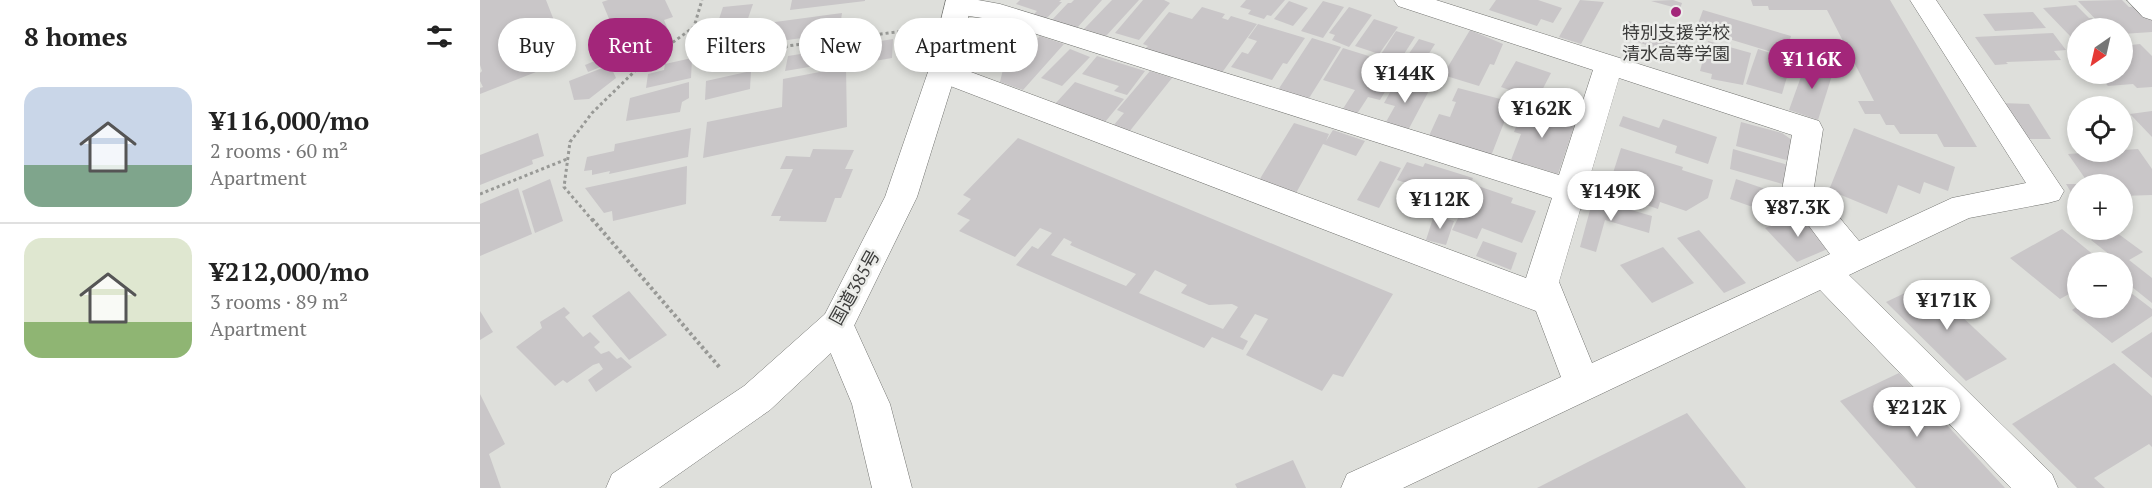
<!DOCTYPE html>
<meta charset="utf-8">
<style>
:root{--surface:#fff;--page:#f6f6f6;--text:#222;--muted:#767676;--line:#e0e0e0;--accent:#a3267a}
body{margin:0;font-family:"PT Serif","Noto Sans JP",serif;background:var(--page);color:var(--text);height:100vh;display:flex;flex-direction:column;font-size:22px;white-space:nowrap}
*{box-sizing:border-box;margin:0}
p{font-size:20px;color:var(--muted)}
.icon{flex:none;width:33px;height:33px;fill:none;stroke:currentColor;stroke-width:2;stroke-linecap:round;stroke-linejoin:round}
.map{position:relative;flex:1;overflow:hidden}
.drawer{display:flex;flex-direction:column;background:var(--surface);width:480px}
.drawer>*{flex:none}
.top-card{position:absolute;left:18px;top:18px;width:570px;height:54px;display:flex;gap:12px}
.needle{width:39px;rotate:214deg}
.tools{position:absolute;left:1587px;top:18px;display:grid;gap:12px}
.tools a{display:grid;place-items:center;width:66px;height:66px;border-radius:50%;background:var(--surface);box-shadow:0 3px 9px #0003;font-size:30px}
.price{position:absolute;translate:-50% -51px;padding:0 14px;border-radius:21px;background:#fff;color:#222;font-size:20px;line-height:39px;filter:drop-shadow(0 2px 3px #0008)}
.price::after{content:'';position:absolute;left:50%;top:36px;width:18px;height:14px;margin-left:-9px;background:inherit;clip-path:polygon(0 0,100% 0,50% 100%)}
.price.current{background:var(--accent);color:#fff}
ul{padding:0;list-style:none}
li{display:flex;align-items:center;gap:18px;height:150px;padding:0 24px}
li+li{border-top:2px solid var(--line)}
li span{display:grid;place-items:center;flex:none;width:168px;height:120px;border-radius:18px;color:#555}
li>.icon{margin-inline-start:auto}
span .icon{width:72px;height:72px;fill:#fffc;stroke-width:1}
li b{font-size:26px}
h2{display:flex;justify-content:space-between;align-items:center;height:72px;padding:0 24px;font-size:26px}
.chip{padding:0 21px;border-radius:27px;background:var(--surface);box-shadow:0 3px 9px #0003;font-size:21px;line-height:54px}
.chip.current{background:var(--accent);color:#fff}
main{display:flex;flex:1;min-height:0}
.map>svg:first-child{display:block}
</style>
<main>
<section class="drawer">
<h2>8 homes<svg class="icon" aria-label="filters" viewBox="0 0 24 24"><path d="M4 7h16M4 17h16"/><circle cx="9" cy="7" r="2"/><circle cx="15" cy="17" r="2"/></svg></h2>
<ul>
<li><span style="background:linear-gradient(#c9d6e8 65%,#7fa58c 0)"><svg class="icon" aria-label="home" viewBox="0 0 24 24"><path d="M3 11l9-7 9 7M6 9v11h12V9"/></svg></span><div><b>¥116,000/mo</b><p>2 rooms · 60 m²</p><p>Apartment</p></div></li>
<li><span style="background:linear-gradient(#dfe7d0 70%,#8fb573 0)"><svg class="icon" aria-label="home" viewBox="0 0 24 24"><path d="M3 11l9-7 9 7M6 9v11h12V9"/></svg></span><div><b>¥212,000/mo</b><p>3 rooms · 89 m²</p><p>Apartment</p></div></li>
</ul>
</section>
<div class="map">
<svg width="1672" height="488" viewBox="0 0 1672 488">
<rect width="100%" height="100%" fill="#dedfdb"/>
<g fill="#c9c6c8" fill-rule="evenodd">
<path d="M0,0H66L89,59L0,94V88L3,87L0,81V73L2,71L0,65Z"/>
<path d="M128,0H185L193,17L184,20L190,34L143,52L122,2Z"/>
<path d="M312,0H385V1L310,10Z"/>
<path d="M540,0H581L579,2H582L566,19L553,15L557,11L536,4Z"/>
<path d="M594,0H622L596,29L571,21L588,3H591Z"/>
<path d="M632,0H659L626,36L604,29Z"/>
<path d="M663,0H684L690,3L659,40L635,33Z"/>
<path d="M766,0H805L791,16L787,15L784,19L768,14L771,10L760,7Z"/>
<path d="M1016,0H1058L1082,8L1073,23L1061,19L1057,26L1009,10Z"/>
<path d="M1100,0L1124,2L1101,44L1079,37Z"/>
<path d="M1193,0L1202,3L1200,9L1171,1Z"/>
<path d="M1271,0H1410L1497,147H1464L1457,134H1420L1414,125H1406L1400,114H1385L1378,101H1394L1347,10H1289L1288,6H1273Z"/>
<path d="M1642,0L1649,7L1658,6L1672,20V32L1642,34V28H1624L1598,1Z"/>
<path d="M809,1L828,8L813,26L794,19Z"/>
<path d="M843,1L864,7L843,38L821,31Z"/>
<path d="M273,4L264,30L273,29L264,56L243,58L250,39L238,22L243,7Z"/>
<path d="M1596,5L1609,18H1612L1622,28H1598V37H1591L1563,8Z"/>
<path d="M722,7L745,14L742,18L748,20L751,16L777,24L741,74L664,50L668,46L663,44L689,12L712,19Z"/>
<path d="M869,7L892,15L869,47L852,40L855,35L849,33Z"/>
<path d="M1223,10L1311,36L1305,56L1216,29Z"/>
<path d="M1553,12L1566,28L1515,31L1503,14Z"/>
<path d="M362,13L359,33L300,41L299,47L275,51L280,24Z"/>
<path d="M894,19L918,27L899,54L875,46Z"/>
<path d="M1149,21L1165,26L1166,24L1206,37L1197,56L1141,36Z"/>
<path d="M778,24L825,38L807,64L803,63L792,80L751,67L762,52L768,54L777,41L768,38Z"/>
<path d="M532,27L553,35L544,45L529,47Z"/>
<path d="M990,30L1023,44L1014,65L1010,64L999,86L963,75Z"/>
<path d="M916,31L935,37L915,68L896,62Z"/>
<path d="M1573,33L1586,50L1574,51L1581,60L1526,62L1528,64L1515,65L1495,37Z"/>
<path d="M560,36L584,44L543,90L520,82L528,48L542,54Z"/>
<path d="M832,38L861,47L826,103L796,93Z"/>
<path d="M413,39L412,58L383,63V58L305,71L308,56Z"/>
<path d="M939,39L955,44L936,74L919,68Z"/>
<path d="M1228,41L1271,53L1263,85L1231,79L1232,74L1220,71Z"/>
<path d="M1211,44L1218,46L1213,60L1206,58Z"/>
<path d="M1660,44L1672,56V87L1657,88L1653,84L1628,86L1617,74H1642V46Z"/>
<path d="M863,48L895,58L881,81L891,66L915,75L900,100L888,97L873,120L859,115L875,90L843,80Z"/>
<path d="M590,49L610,57L582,86L561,78Z"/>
<path d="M1278,49L1312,60L1302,94L1266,84Z"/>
<path d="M134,53L138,60L108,72L105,65Z"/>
<path d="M617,56L665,71L647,95L634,91L639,86L602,74Z"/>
<path d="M212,58L211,78L166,88L168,74L184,70L185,64Z"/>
<path d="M1327,60L1354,69L1338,120L1309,110Z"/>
<path d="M1036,61L1071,73L1057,100L1021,87Z"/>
<path d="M130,65L136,78L109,99L94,100L89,81Z"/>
<path d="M366,67L367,127L223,158L227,122L302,107L303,79Z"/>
<path d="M271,71L270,89L225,100L226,81Z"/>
<path d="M670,71L692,78L649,132L633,126L644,113L637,110Z"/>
<path d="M920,75L952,85L925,136L902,129L915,106L904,103Z"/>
<path d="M209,82V98L202,102L200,112L146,121L150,98Z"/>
<path d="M595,82L644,99L625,122L575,104Z"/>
<path d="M978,88L1032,102L1011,156L948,138L959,114L970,117L976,102L972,101Z"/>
<path d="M1521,103L1549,104L1571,139H1542Z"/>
<path d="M1044,106L1096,121L1078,174L1031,160L1041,134L1034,132Z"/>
<path d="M1672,111V137L1650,114Z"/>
<path d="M1143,116L1179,128L1183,119L1237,137L1228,164L1195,153L1197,146L1139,126Z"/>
<path d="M1261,122L1302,133L1312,140L1310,161L1256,146Z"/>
<path d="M814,123L849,134L846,141L853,130L885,141L876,156L843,144L815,195L778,182Z"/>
<path d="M211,128L208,157L129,174L130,171L112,175V170L104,171L107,157L134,151L135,144Z"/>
<path d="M1374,128L1475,167L1468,191L1444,182L1440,194L1418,185L1407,214L1349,190Z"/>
<path d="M58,133L64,156L52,160L53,164L0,185V155Z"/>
<path d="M538,138L913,294L863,377L853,374L842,391L766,355L788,319L775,314L760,337L768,341L763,350L732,337L724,348L536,265L552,246L558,249L572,233L560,228L535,257L479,231L490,220L477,214L491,199L483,195ZM584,238L592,242L590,245L656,274L646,286L571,255ZM675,270L707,285L701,293L729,305L752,304L758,307L743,329L659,293Z"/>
<path d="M1141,148L1203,167L1202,170L1233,180L1228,198L1206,211L1180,202L1178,209L1143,197L1133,173Z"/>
<path d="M333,149L374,150L365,169H373L361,198H355L346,222L299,221L301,216H291L313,169H300L306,156L330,157Z"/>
<path d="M1253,149L1308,165L1306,185L1250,169Z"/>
<path d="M1658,149L1672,169V195L1642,196V184H1609L1588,154Z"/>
<path d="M900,161L921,168L899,208L877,200Z"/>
<path d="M927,162L943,167L945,163L993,178L976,216L931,201L938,187L917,180Z"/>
<path d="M207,166L206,204L133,221L132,211L124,213L105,188Z"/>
<path d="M70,179L83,221L55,233L42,191Z"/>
<path d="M1256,179L1312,198L1319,206L1281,220L1284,211L1250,199Z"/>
<path d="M1586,184H1598V197H1594Z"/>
<path d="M995,185L1033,198L1031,203L1056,211L1042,243L1002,228L997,239L972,230Z"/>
<path d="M38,188L52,234L0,256V204Z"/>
<path d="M1113,199L1172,216L1169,233L1125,220L1116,252L1100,247Z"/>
<path d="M1318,214L1350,248L1317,262L1285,228Z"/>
<path d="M954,215L974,221L966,245L946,240Z"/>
<path d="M1582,229L1615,256L1603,262H1598V289L1580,299L1530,258Z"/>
<path d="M1219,230L1266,283L1244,293L1197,238Z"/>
<path d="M1629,230H1633L1663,252L1649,260L1672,278V303L1642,279V262H1639L1611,240Z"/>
<path d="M1003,241L1037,253L1031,270L996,256Z"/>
<path d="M1183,247L1214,283L1172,303L1140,265Z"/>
<path d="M1450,281L1481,311L1478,313L1527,359L1486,381L1406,302Z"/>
<path d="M1642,286L1672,309V316L1632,343L1592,310L1598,306L1642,308Z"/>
<path d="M149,291L187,335L149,360L112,316Z"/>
<path d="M84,307L90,313L85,317L103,337L110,332L120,342L114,347L121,354L129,351L137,359L141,357L152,367L116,392L108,380L123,369L119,363L113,365L87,383L83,380L75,386L36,347L62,328L60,322Z"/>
<path d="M0,311L13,332L0,340Z"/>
<path d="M1672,332V378L1641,352Z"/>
<path d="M1634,363L1672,396V447L1669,444L1614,478L1625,488H1597L1532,424Z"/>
<path d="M1419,373L1525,488H1436L1360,401Z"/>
<path d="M0,394L25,444L9,454L21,488H0Z"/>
<path d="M1207,413L1266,488H1057L1108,462Z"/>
<path d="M813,460L826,488H757L755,484Z"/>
</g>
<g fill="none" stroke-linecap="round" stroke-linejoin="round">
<g stroke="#737471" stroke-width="1">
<g id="minor">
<path d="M472,0H498L520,4L1079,175L1113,70L918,6L914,0H956L1339,121L1343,129L1334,187L1379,241L1472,198L1546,183L1430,0H1456L1584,191L1579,200L1568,203L1489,218L1369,275L1572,474L1578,488H1531L1340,290L923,488H861L867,474L1081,377L1056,311L452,79L448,72L452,65L462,62L472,65L1046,278L1072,198L509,19L469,13L465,7ZM1139,78L1312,135L1302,190L1350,254L1112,363L1079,282Z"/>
<path d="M1647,0H1672V20L1663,17Z"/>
</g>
</g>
<g stroke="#737471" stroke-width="1">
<path id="tertiary" d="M357,310L369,314L410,404L432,488H392L372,404L339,325L345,314Z"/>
</g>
<g stroke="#737471" stroke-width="1">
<path id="trunk" d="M466,0H492L476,72L437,197L369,336L290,410L179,488H126L132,474L264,386L345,314L405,197L448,72Z"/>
</g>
<g stroke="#989996" stroke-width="3" stroke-dasharray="3 3" stroke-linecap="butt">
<path d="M214,27L221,26L223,70L299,55L307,46L432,30"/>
<path d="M0,194L87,159"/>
<path d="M113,221L84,187L90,142L112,113L160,66L214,27L222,0"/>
</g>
<path stroke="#989996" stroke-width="4" stroke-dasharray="3 3" stroke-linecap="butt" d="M112,219L241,369"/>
<use href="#minor" fill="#fff" fill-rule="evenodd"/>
<use href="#tertiary" fill="#fff" fill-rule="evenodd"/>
<use href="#trunk" fill="#fff" fill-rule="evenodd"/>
</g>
<circle fill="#a3267a" stroke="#ebece9" stroke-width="2" cx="1196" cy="12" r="6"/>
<g text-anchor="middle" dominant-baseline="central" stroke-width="5" stroke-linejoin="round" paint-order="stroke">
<g font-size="18" fill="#3c3c3b" stroke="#ebece9">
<text x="1196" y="32">特別支援学校<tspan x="1196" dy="21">清水高等学園</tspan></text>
</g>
<g font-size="18" fill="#3c3c3b" stroke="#ebece9">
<text transform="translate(374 287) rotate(-61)">国道385号</text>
</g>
</g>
</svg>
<div class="tools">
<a><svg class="needle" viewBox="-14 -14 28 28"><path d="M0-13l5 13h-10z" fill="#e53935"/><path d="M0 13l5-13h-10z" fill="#767676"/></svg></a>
<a><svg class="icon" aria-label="locate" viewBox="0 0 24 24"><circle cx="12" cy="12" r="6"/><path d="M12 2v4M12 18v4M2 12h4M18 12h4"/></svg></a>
<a>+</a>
<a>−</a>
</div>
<b class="price current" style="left:1332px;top:90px">¥116K</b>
<b class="price" style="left:925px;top:104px">¥144K</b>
<b class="price" style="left:1062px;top:139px">¥162K</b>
<b class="price" style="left:1131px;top:222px">¥149K</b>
<b class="price" style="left:960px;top:230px">¥112K</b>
<b class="price" style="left:1318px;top:238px">¥87.3K</b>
<b class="price" style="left:1467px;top:331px">¥171K</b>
<b class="price" style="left:1437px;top:438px">¥212K</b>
<div class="top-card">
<a class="chip">Buy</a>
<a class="chip current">Rent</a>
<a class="chip">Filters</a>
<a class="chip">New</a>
<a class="chip">Apartment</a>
</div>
</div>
</main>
